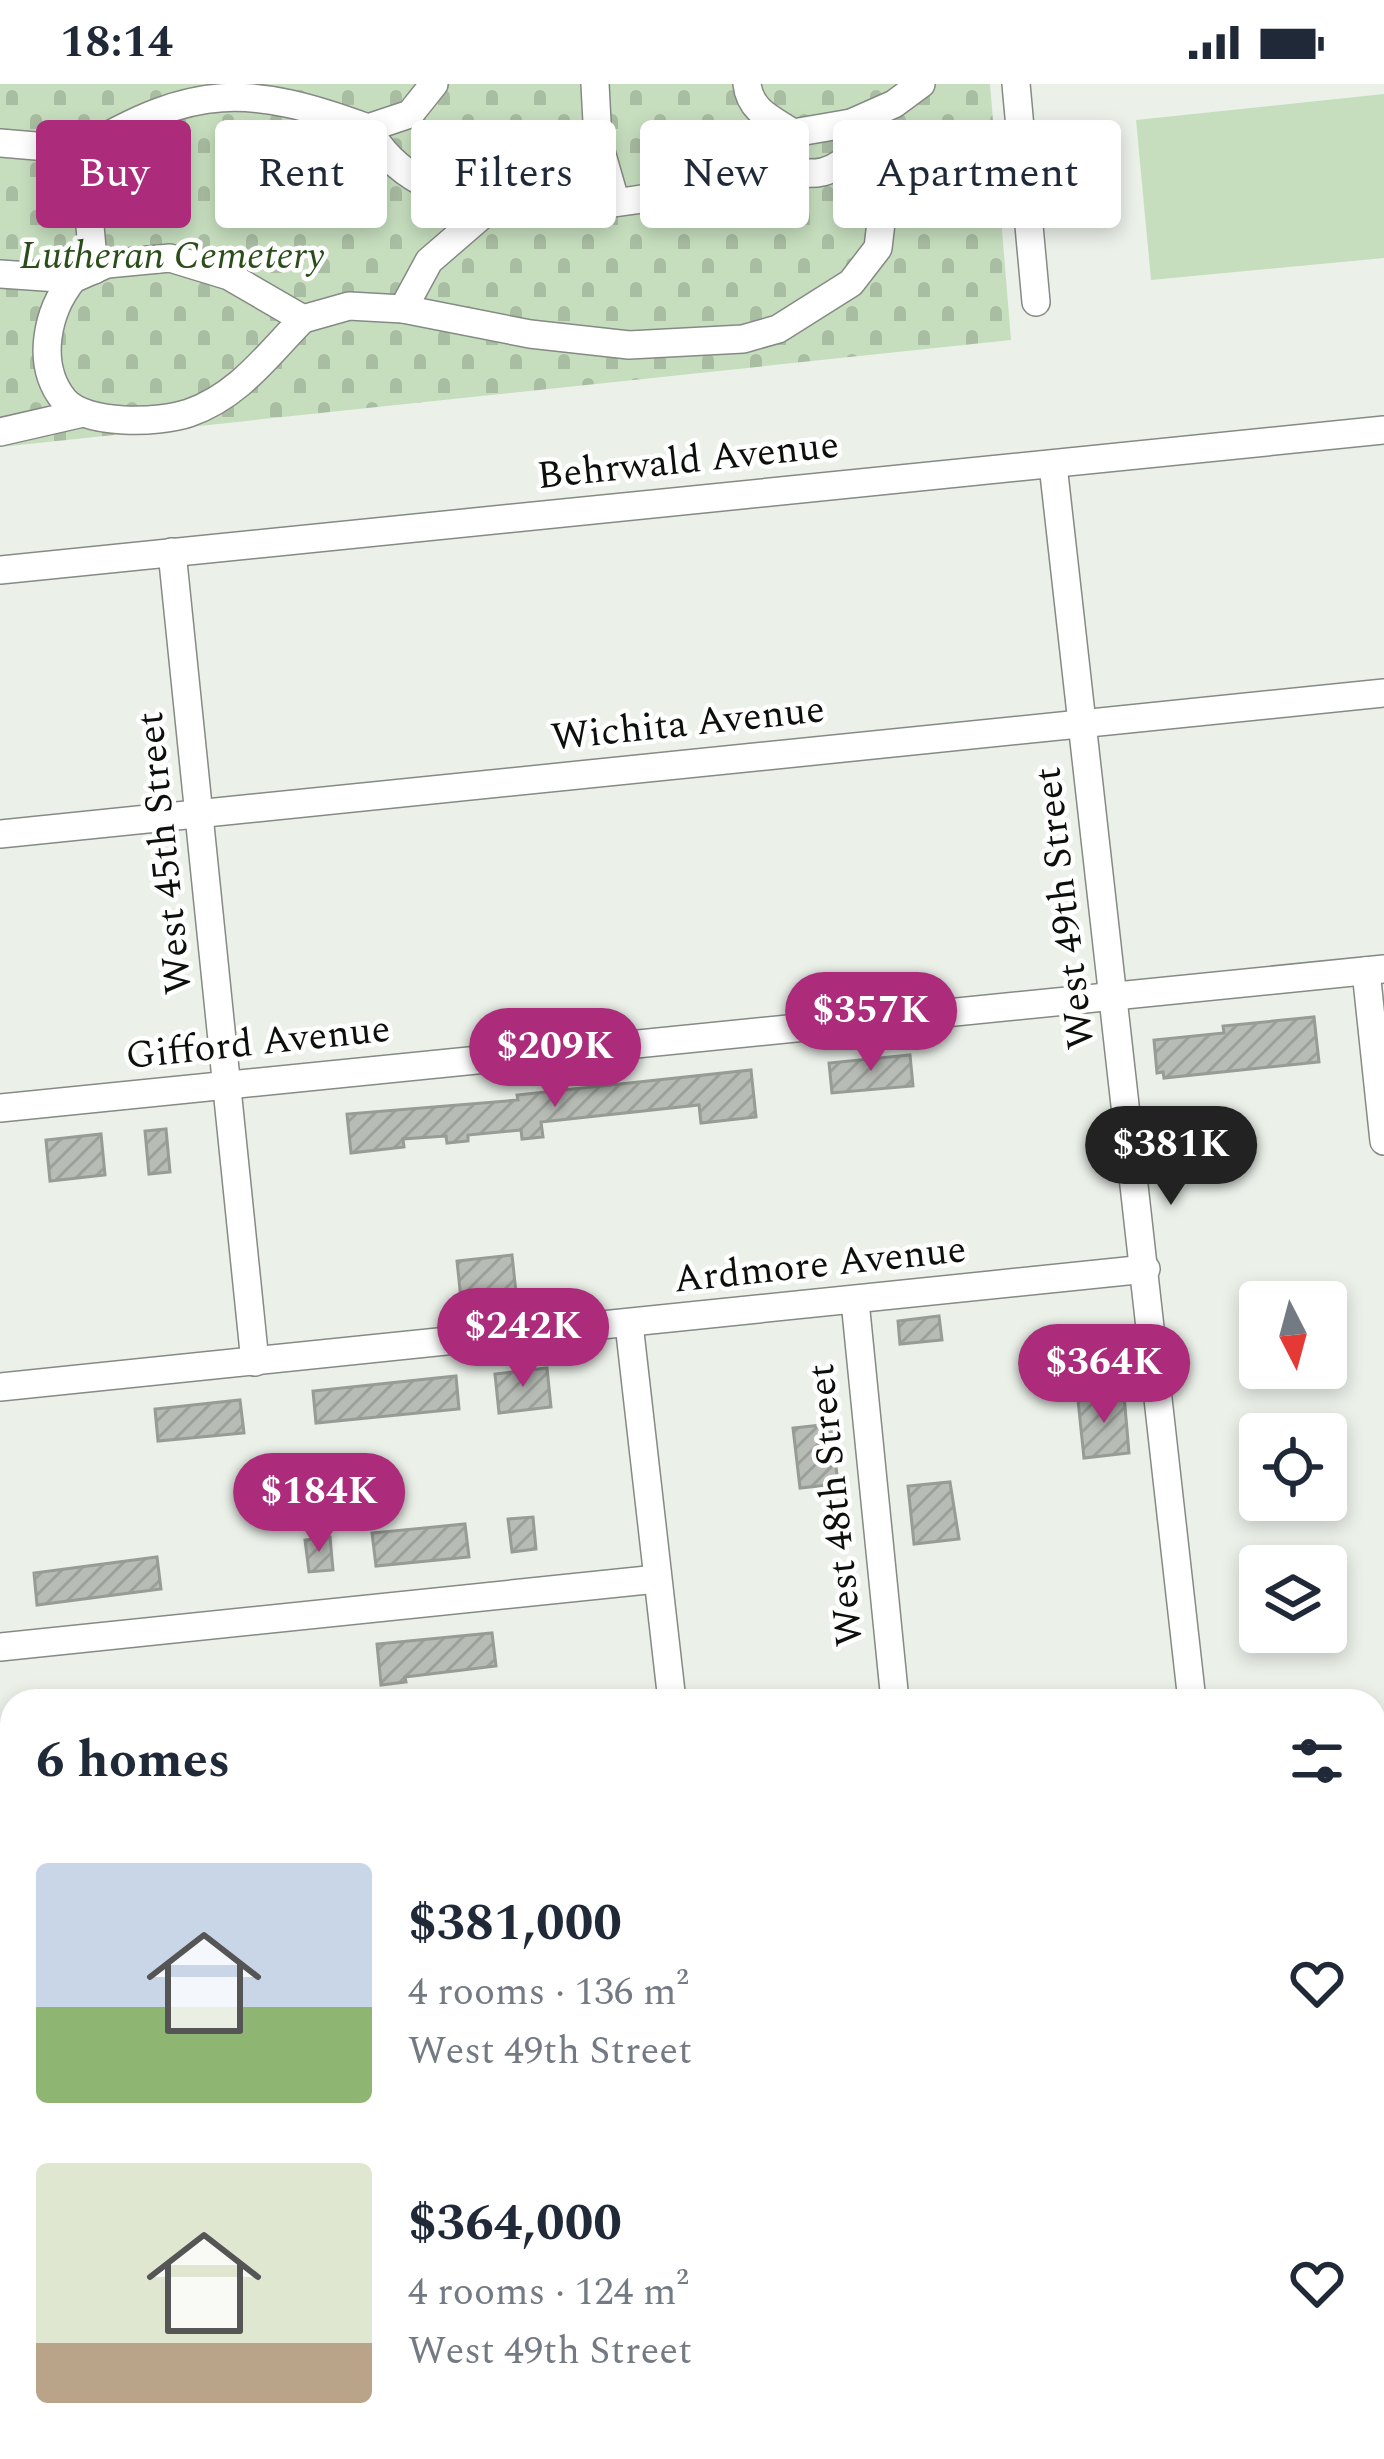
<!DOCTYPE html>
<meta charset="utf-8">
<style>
:root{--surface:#fff;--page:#f6f6f7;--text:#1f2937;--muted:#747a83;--accent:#ac2c7b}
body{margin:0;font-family:Spectral,serif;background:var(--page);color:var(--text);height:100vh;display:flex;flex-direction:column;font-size:45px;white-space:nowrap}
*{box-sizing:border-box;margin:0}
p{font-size:39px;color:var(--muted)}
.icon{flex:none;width:66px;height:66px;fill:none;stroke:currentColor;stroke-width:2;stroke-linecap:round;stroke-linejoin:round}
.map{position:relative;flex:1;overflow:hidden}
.side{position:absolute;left:0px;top:1605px;width:1386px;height:771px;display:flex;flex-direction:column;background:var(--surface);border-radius:36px 36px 0 0;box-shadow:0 6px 18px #0003}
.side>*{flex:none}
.hud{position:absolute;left:36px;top:36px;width:1314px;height:108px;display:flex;gap:24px}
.needle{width:78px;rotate:174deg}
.buttons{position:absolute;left:1239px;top:1197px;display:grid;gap:24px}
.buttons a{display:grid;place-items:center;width:108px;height:108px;border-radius:12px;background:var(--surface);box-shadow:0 6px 18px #0003;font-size:60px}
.price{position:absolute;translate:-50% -102px;padding:0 27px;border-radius:42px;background:var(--accent);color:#fff;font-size:39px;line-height:78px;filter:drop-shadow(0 3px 6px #0008)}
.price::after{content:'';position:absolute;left:50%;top:72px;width:36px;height:27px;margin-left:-18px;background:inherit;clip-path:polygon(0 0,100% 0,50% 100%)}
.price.selected{background:#222;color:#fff}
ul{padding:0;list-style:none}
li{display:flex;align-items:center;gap:36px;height:300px;padding:0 36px}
li span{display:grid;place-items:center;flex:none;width:336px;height:240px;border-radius:12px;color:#555}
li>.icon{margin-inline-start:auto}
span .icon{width:144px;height:144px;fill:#fffc;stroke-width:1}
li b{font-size:51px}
h2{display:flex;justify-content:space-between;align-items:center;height:144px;padding:0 36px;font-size:51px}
.tag{padding:0 42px;border-radius:12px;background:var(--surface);box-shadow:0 6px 18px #0003;font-size:42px;line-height:108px}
.tag.selected{background:var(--accent);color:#fff}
.status{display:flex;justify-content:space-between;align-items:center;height:84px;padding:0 60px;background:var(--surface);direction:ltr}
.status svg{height:33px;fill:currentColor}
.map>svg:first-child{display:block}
</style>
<div class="status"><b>18:14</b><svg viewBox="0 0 49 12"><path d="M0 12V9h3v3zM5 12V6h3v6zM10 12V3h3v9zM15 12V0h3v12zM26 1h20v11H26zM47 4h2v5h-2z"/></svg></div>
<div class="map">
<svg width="1384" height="2375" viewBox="0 0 1384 2375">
<defs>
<pattern id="cemetery-stones" width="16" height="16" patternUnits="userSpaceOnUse" patternTransform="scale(3)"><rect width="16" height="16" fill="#c6debe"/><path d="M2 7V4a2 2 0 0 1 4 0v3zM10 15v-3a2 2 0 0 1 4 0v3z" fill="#a9bda2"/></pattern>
<pattern id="building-hatch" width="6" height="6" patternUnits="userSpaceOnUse" patternTransform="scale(3)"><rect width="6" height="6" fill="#b7bcb5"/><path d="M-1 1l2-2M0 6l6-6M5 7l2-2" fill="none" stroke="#9ca09a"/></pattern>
</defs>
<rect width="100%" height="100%" fill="#ebf0e9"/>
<path fill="#c6debe" d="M1384,10V174L1151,196L1136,36Z"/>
<path fill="url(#cemetery-stones)" d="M0,0H990L1011,256L0,363Z"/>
<g fill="url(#building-hatch)" stroke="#979c95" stroke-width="3">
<path d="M1314,933L1319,978L1164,994L1163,988L1157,989L1154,956L1224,949L1223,942Z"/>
<path d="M910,971L913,1002L832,1009L829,979Z"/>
<path d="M751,986L756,1033L701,1039L699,1021L541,1038L543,1053L522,1055L521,1046L468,1051V1057L447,1059L446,1052L403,1055L404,1063L351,1069L347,1030L518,1016L517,1011Z"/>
<path d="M166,1045L170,1088L149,1090L145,1047Z"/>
<path d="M101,1050L105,1091L50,1097L46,1056Z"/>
<path d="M512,1171L517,1218L462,1225L457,1177Z"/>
<path d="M939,1232L942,1256L900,1260L898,1237Z"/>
<path d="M547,1284L551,1323L499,1329L495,1290Z"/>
<path d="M456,1292L459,1325L316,1339L313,1307Z"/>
<path d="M1124,1311L1129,1369L1084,1374L1078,1316Z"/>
<path d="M240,1316L244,1349L158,1357L155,1325Z"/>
<path d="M831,1340L838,1400L800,1404L793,1344Z"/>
<path d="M950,1398L959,1455L914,1460L908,1402Z"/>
<path d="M533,1433L536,1465L512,1468L508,1435Z"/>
<path d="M465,1440L469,1473L376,1482L372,1449Z"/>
<path d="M330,1453L333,1486L309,1488L305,1456Z"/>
<path d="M157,1473L161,1505L37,1521L34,1489Z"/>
<path d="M492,1549L496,1582L405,1593L406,1598L381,1601L377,1560Z"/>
</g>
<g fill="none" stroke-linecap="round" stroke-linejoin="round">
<g stroke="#858a84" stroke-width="30">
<g id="minor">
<path d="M595,0L598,57L615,116"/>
<path d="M747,0C750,27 772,35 793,49L851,39L894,20L921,0"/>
<path d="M1016,0L1036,218"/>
<path d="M368,44C434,169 664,116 773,86"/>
<path d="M0,59L83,66L94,186"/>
<path d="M83,66C193,0 249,0 368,44L410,30L434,0"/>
<path d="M782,74L773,86C813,90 827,96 858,65"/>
<path d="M0,190L73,195L107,180L170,174L229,192L303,235C268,270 239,312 189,329C160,339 86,342 64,316C35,280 47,227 73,195"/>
<path d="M403,225L429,177L495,120"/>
<path d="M303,235L349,222L403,225L530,250L629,261L743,255L778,245L851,199L878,164L884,113L868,76L858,65L851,39"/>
<path d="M0,348L83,329"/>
<path d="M1053,381L1192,1617"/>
<path d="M172,468L255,1278"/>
<path d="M0,486L1384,346"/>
<path d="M0,750L1384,609"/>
<path d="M1366,887L1384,1057"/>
<path d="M0,1024L1384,885"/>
<path d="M855,1217L895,1617"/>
<path d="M629,1240L672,1617"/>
<path d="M0,1303L1146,1185"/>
<path d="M0,1563L657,1495"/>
<path d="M1374,1683L1384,1682"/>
<path d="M1374,1768L1384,1856"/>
<path d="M0,1842L12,1840"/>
<path d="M0,2129L12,2128"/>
<path d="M1374,2267L1384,2266"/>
<path d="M757,2364L758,2375"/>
<path d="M979,2364L980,2375"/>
<path d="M1206,2364L1207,2375"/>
<path d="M329,2375L442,2364"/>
</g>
</g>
<use href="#minor" stroke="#fff" stroke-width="27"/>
</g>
<g text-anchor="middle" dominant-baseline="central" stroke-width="9" stroke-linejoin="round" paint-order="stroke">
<g font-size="39" font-style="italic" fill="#2a4e19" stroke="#fff">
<text x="172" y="172">Lutheran Cemetery</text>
</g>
<g font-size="39" fill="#0d0f0c" stroke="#fff">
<text transform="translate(688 377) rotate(-6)">Behrwald Avenue</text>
<text transform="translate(688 640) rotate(-6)">Wichita Avenue</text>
<text transform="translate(165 769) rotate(-96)">West 45th Street</text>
<text transform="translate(1065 824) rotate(-97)">West 49th Street</text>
<text transform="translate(258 959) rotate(-6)">Gifford Avenue</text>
<text transform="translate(820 1181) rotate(-6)">Ardmore Avenue</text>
<text transform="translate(836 1421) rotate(-96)">West 48th Street</text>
</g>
</g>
</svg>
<div class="buttons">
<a><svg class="needle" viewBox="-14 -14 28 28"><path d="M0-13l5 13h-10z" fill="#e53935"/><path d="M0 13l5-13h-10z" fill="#747a83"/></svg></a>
<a><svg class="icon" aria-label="locate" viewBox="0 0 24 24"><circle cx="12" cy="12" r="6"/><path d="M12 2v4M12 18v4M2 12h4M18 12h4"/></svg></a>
<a><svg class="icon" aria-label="layers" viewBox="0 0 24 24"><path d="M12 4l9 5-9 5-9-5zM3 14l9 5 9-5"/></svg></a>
</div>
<b class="price" style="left:871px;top:990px">$357K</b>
<b class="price" style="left:555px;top:1026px">$209K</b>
<b class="price selected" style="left:1171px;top:1124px">$381K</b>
<b class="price" style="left:523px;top:1306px">$242K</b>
<b class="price" style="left:1104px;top:1342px">$364K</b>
<b class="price" style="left:319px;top:1471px">$184K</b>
<div class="hud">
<a class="tag selected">Buy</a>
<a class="tag">Rent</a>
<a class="tag">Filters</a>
<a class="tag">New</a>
<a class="tag">Apartment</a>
</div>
<section class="side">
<h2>6 homes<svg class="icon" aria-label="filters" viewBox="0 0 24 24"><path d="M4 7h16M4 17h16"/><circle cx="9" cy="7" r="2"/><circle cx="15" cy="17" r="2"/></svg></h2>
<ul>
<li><span style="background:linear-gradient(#c9d6e8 60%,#8fb573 0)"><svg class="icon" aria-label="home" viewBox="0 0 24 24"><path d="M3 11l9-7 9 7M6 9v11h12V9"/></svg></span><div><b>$381,000</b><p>4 rooms · 136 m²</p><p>West 49th Street</p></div><svg class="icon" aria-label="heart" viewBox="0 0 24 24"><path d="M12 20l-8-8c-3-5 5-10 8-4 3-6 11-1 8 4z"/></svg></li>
<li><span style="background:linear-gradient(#dfe7d0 75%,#b9a48a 0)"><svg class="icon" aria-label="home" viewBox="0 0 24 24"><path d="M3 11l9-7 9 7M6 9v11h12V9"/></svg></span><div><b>$364,000</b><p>4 rooms · 124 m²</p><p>West 49th Street</p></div><svg class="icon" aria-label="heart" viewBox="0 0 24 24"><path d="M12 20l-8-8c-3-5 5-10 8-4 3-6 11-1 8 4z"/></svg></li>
</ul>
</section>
</div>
